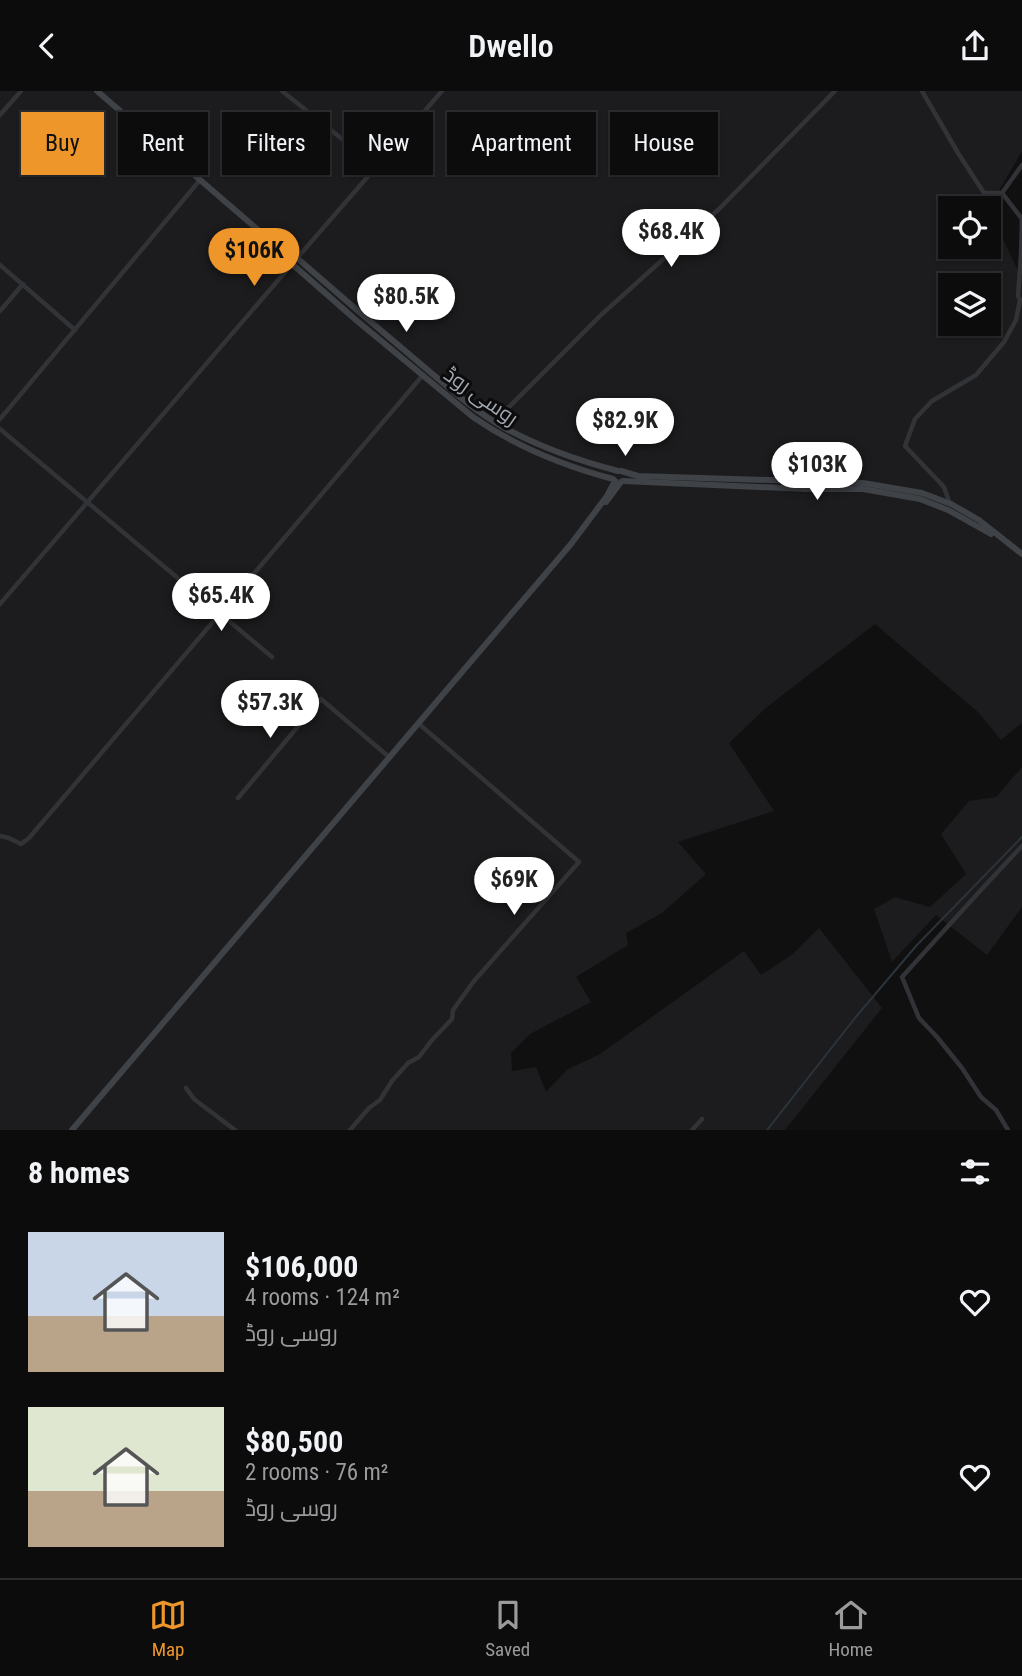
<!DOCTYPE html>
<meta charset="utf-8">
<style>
:root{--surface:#0c0c0d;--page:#151516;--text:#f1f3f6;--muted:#9a9b9d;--line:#2c2c2e;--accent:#ef962a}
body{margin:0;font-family:"Roboto Condensed",Cairo,sans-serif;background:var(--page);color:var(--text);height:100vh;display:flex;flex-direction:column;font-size:26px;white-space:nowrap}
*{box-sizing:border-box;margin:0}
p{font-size:23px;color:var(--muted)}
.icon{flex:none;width:38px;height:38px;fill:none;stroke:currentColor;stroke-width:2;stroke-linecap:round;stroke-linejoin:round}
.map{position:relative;height:1039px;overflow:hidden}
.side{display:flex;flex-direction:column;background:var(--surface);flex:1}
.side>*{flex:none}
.top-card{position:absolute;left:21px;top:21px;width:980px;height:63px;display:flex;gap:14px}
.buttons{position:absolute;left:938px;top:105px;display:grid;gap:14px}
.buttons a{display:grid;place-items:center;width:63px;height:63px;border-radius:0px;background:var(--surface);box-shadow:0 2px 5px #0004,0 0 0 2px var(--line);font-size:35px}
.price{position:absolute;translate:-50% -60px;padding:0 16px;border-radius:24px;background:#fff;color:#222;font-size:23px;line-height:46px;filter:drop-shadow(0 2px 4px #0008)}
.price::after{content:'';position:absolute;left:50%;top:42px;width:21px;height:16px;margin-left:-10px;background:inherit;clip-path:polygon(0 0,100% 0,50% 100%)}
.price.on{background:var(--accent);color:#111}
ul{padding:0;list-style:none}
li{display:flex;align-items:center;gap:21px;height:175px;padding:0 28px}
li span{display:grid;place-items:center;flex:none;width:196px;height:140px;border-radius:0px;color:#555}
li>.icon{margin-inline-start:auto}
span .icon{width:84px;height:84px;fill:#fffc;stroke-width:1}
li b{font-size:30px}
h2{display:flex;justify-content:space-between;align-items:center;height:84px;padding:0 28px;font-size:30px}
.pill{padding:0 24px;border-radius:0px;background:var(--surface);box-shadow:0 2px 5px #0004,0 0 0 2px var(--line);font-size:24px;line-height:63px}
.pill.on{background:var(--accent);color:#111}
header{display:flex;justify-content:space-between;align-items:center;height:91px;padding:0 28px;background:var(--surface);font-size:32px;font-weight:600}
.tabs{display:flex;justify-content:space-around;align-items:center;height:98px;border-top:2px solid var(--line);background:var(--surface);font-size:19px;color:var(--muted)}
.tabs a{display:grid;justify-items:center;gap:4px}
.tabs .on{color:var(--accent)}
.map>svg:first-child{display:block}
</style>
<header><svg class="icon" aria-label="back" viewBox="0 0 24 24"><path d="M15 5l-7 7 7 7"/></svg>Dwello<svg class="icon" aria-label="share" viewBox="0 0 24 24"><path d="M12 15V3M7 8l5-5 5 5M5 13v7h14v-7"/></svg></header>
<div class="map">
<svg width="1022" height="1039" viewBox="0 0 1022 1039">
<rect width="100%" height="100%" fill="#101011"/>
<g fill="#1c1c1e" fill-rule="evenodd">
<path d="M0,0H1022V60L989,117H950V156H989V119L1022,188V632L1001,649L979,622L875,533L767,616L729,652L774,720L678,751L706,783L662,822L626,842L628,854L576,886L591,911L530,943L511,962L512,980L536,976L546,1001L568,978L600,963L744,860L761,884L793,863L819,837L882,917L785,1039H0ZM950,194H989V233H950Z"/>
<path d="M1022,676V816L987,864L936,824L892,871L874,818L895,806L930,816L966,783L941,743L969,710L996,706Z"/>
</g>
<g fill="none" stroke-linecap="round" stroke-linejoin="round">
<path stroke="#2a343a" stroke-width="2" d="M767,1039L855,927L916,855L1022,746"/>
<g stroke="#313336" stroke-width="4.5">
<path d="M282,0L377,76"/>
<path d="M922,0L958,62L984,102H1002L1022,74"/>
<path d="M0,24L21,0"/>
<path d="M1002,102L1022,128L1021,164L1018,205L1020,209"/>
<path d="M0,174L75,239"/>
<path d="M0,220L23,193"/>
<path d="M0,328L200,89"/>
<path d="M494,331L601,224L719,118L835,0"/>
<path d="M0,338L272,566"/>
<path d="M950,413L944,396L905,355L915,328L932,310L976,284L1004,251L1016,229L1020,209"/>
<path d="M0,513L292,173L442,0"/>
<path d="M238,707L321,608L389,666"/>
<path d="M0,745L9,747L21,753L29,747L423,284"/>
<path d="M186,997L194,1008L235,1039"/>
<path d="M350,1039L369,1017L380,1009L392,990L408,972L419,966L432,949L452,928L453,919L474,890L579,771L418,632"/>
<path d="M692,1039L702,1028"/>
<path d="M1008,1039L996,1019L981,1006L962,977L937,946L919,927L902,886C942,842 981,798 1022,755"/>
</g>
<g stroke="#3f4246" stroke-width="6">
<path d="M97,0L286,163L292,173L356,229L473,326C515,355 564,375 613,388"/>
<path d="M287,164L297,167C338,203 380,239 423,275C448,296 474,320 503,336C539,356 579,370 618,380"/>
<path d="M621,380L638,385L863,392L922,402L951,413L979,429L1022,463"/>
<path d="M623,390L807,398H863L920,408L948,419L991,443"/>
<path d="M606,411L621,391"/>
<path d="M72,1039L571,453L607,405L615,390"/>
</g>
</g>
<g text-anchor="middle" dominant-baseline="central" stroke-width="6" stroke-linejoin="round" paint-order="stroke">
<g font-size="21" fill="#a1a8b2" stroke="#0b0b0c">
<text transform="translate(481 305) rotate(35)">روسی روڈ</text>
</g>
</g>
</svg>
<div class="buttons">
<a><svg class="icon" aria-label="locate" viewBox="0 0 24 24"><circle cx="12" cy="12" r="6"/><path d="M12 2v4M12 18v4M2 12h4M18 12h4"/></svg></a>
<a><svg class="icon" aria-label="layers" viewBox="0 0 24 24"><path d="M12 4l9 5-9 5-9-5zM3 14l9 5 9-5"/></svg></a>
</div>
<b class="price" style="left:671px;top:178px">$68.4K</b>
<b class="price on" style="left:254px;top:197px">$106K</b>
<b class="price" style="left:406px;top:243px">$80.5K</b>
<b class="price" style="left:625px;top:367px">$82.9K</b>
<b class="price" style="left:817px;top:411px">$103K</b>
<b class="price" style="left:221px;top:542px">$65.4K</b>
<b class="price" style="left:270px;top:649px">$57.3K</b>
<b class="price" style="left:514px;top:826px">$69K</b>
<div class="top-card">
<a class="pill on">Buy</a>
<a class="pill">Rent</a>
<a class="pill">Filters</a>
<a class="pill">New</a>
<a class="pill">Apartment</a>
<a class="pill">House</a>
</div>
</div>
<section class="side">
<h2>8 homes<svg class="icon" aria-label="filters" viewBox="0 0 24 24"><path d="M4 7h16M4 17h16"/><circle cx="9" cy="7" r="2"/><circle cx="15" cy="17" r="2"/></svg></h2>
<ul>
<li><span style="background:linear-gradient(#c9d6e8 60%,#b9a48a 0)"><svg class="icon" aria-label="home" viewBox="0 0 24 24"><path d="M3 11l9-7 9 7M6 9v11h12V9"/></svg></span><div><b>$106,000</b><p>4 rooms · 124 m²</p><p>روسی روڈ</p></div><svg class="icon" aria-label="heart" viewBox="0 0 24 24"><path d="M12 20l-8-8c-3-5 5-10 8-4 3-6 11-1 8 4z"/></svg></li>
<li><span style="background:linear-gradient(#dfe7d0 60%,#b9a48a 0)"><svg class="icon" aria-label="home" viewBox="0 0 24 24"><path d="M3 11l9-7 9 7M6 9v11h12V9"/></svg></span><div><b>$80,500</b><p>2 rooms · 76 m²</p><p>روسی روڈ</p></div><svg class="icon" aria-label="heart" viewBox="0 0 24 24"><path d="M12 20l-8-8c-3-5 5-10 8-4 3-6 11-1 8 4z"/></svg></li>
</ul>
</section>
<nav class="tabs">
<a class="on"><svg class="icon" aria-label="map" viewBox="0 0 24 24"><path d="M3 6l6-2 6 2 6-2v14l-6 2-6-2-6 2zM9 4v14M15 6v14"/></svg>Map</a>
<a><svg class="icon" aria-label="saved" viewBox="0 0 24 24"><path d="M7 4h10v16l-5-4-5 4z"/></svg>Saved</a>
<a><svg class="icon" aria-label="home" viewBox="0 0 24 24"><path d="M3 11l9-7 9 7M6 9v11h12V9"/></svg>Home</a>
</nav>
